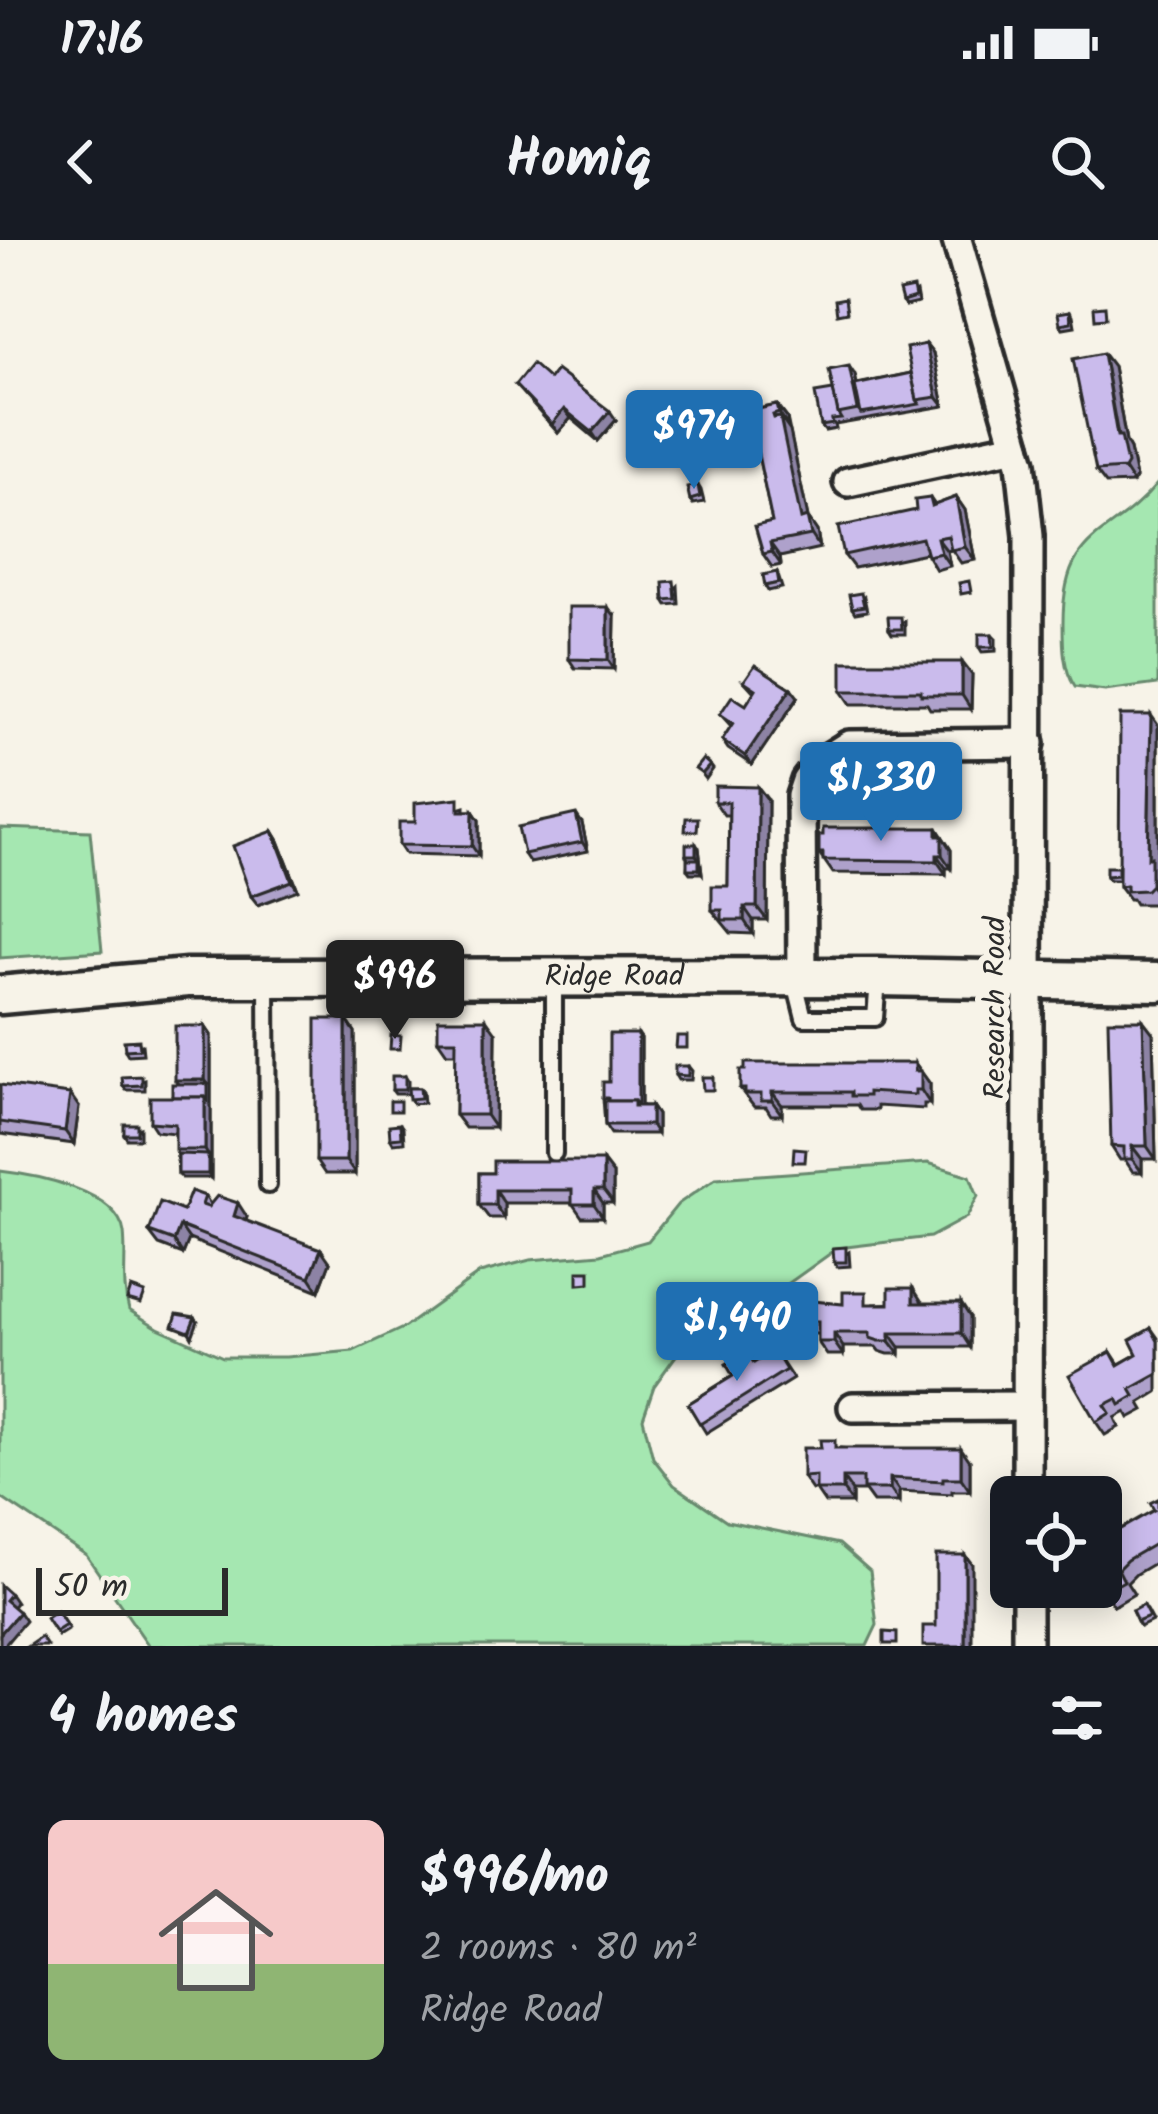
<!DOCTYPE html>
<meta charset="utf-8">
<style>
:root{--surface:#171b24;--page:#242831;--text:#f1f3f6;--muted:#9ea1a6;--line:#363941;--accent:#1f6fb2}
body{margin:0;font-family:Kalam,sans-serif;background:var(--page);color:var(--text);height:100vh;display:flex;flex-direction:column;font-size:45px;white-space:nowrap}
*{box-sizing:border-box;margin:0}
p{font-size:39px;color:var(--muted)}
.icon{flex:none;width:66px;height:66px;fill:none;stroke:currentColor;stroke-width:2;stroke-linecap:round;stroke-linejoin:round}
.map{position:relative;height:1406px;overflow:hidden}
.side{display:flex;flex-direction:column;background:var(--surface);flex:1}
.side>*{flex:none}
.tools{position:absolute;left:990px;top:1236px;display:grid;gap:24px}
.tools a{display:grid;place-items:center;width:132px;height:132px;border-radius:18px;background:var(--surface);box-shadow:0 6px 30px #0003;font-size:60px}
.scale{position:absolute;left:36px;bottom:30px;width:192px;box-sizing:border-box;padding-left:12px;border:6px solid #2b2b2b;border-top:0;font-size:33px;line-height:42px;white-space:nowrap;color:#2b2b2b;-webkit-text-stroke:9px #f7f3e8;paint-order:stroke}
.price{position:absolute;translate:-50% -102px;padding:0 27px;border-radius:12px;background:var(--accent);color:#fff;font-size:39px;line-height:78px;filter:drop-shadow(0 3px 6px #0008)}
.price::after{content:'';position:absolute;left:50%;top:72px;width:36px;height:27px;margin-left:-18px;background:inherit;clip-path:polygon(0 0,100% 0,50% 100%)}
.price.on{background:#222;color:#fff}
ul{padding:0;list-style:none}
li{display:flex;align-items:center;gap:36px;height:300px;padding:0 48px}
li+li{border-top:3px solid var(--line)}
li span{display:grid;place-items:center;flex:none;width:336px;height:240px;border-radius:18px;color:#555}
li>.icon{margin-inline-start:auto}
span .icon{width:144px;height:144px;fill:#fffc;stroke-width:1}
li b{font-size:51px}
h2{display:flex;justify-content:space-between;align-items:center;height:144px;padding:0 48px;font-size:51px}
.status{display:flex;justify-content:space-between;align-items:center;height:84px;padding:0 60px;background:var(--surface);direction:ltr}
.status svg{height:33px;fill:currentColor}
header{display:flex;justify-content:space-between;align-items:center;height:156px;padding:0 48px;background:var(--surface);font-size:54px;font-weight:700}
.map>svg:first-child{display:block}
</style>
<div class="status"><b>17:16</b><svg viewBox="0 0 49 12"><path d="M0 12V9h3v3zM5 12V6h3v6zM10 12V3h3v9zM15 12V0h3v12zM26 1h20v11H26zM47 4h2v5h-2z"/></svg></div>
<header><svg class="icon" aria-label="back" viewBox="0 0 24 24"><path d="M15 5l-7 7 7 7"/></svg>Homiq<svg class="icon" aria-label="search" viewBox="0 0 24 24"><circle cx="10" cy="10" r="6"/><path d="M15 15l6 6"/></svg></header>
<div class="map">
<svg width="1158" height="1406" viewBox="0 0 1158 1406">
<rect width="100%" height="100%" fill="#f7f3e8"/>
<filter id="ink" filterUnits="userSpaceOnUse"><feTurbulence type="fractalNoise" baseFrequency=".00833" numOctaves="2"/><feDisplacementMap in="SourceGraphic" scale="24" xChannelSelector="R" yChannelSelector="G"/><feConvolveMatrix kernelMatrix="1 2 1 2 8 2 1 2 1" color-interpolation-filters="sRGB"/></filter>
<g filter="url(#ink)">
<g fill="#a5e7b1" stroke="#68896e" stroke-width="3">
<path d="M1158,243V444L1105,451L1075,447C1063,429 1063,405 1063,383C1063,289 1110,301 1158,243Z"/>
<path d="M0,588L90,591L102,711L0,718Z"/>
<path d="M928,923L970,936L978,956L967,977L930,997L838,1008L775,1053L680,1110L654,1146L643,1178L653,1218L674,1245L727,1281L839,1304L870,1331L877,1385L867,1406H149L86,1315L0,1257V931C35,935 118,950 124,993C127,1019 121,1044 129,1070L158,1088L223,1117H286L353,1111L405,1087L480,1033L530,1020L601,1014L648,1001L678,964L716,938Z"/>
</g>
<g fill="none" stroke-linecap="round" stroke-linejoin="round">
<g stroke="#2b2b2b" stroke-width="22">
<g id="lane">
<path d="M554,738V913"/>
<path d="M267,739L268,945"/>
<path d="M795,742L804,778H875L878,740"/>
</g>
</g>
<g stroke="#2b2b2b" stroke-width="36">
<g id="street">
<path d="M957,0L1021,223L1029,296L1027,1257"/>
<path d="M848,242L1016,206"/>
<path d="M802,737L801,556L806,541L819,524L849,505L1030,503"/>
<path d="M853,1167L1027,1166"/>
<path d="M1027,1347V1406"/>
</g>
</g>
<g stroke="#2b2b2b" stroke-width="45">
<g id="secondary">
<path id="s1" d="M0,755L187,738L878,737L1158,742"/>
</g>
</g>
<use href="#lane" stroke="#f7f3e8" stroke-width="14"/>
<use href="#street" stroke="#f7f3e8" stroke-width="27"/>
<use href="#secondary" stroke="#f7f3e8" stroke-width="36"/>
</g>
<g fill="#aea1cb" stroke="#2b2b2b" stroke-width="3">
<path d="M916,52L918,63L905,66L902,62Z"/>
<path d="M1070,71L1073,75L1075,86L1063,88L1060,84Z"/>
<path d="M926,104L933,113L944,166L835,185L836,189L825,191L821,186L833,150L855,135L857,144L911,133Z"/>
<path d="M1113,126L1126,202L1130,209L1136,238L1133,243L1106,244L1096,231Z"/>
<path d="M549,139L616,180L598,201L571,178L558,193L515,145Z"/>
<path d="M777,165L787,178L808,278L817,291L820,308L780,317L781,325L772,327L763,314L772,282L749,171Z"/>
<path d="M698,245L701,250L704,262L693,264L690,260Z"/>
<path d="M956,257L965,270L975,320L961,323L952,310L947,311L950,326L936,330L926,313L854,328L844,315L916,270L930,258L935,265Z"/>
<path d="M777,332L782,348L768,351L765,346Z"/>
<path d="M678,346L679,364L667,365L664,360Z"/>
<path d="M864,357L867,371L855,373L852,368Z"/>
<path d="M615,376L614,429L575,428L569,419Z"/>
<path d="M905,381V394H892L889,389Z"/>
<path d="M992,394L996,398V411L982,412L979,407Z"/>
<path d="M972,435L971,469H930L927,464H851L842,451Z"/>
<path d="M744,441L798,457L752,525L728,509L722,500L731,486L720,474L746,465L754,452Z"/>
<path d="M1158,485V661L1155,664H1135L1132,659H1129L1119,646V640H1109L1106,636L1118,627Z"/>
<path d="M768,560L767,680H753V694L731,693L712,670L728,646L729,575H724L715,562Z"/>
<path d="M465,567V571H473L479,580V616L405,614L399,605L415,582Z"/>
<path d="M582,583L588,611L530,623L524,614Z"/>
<path d="M937,588L951,610V628H946V634L833,633L819,613Z"/>
<path d="M273,591L279,601L298,650L258,665L251,656Z"/>
<path d="M699,608L702,633H690L687,629L688,619L686,615Z"/>
<path d="M346,779L355,792V934H325L316,921Z"/>
<path d="M205,786L211,795V938H182L178,934L175,893L156,891L150,882L172,857L178,844L175,840Z"/>
<path d="M496,793L495,888H465L455,875L456,813H447L438,800Z"/>
<path d="M1153,793L1156,919H1142V932H1133L1125,920H1120L1111,906Z"/>
<path d="M638,794L641,798V866H651L657,875V894H611L605,885L603,858L609,842Z"/>
<path d="M142,805L143,814L128,815L125,810Z"/>
<path d="M915,823L930,844V864H924V869L877,866V870H860L857,865H782V875H771L766,867H754L740,849Z"/>
<path d="M688,826L692,831L691,840H678L675,835Z"/>
<path d="M405,836L408,841V848H420L423,852L424,863L413,864L408,854H395L392,850Z"/>
<path d="M145,840V850H126L123,846Z"/>
<path d="M0,845L79,867L74,904L0,894Z"/>
<path d="M400,884L403,888L404,902L393,903L390,898Z"/>
<path d="M140,888V899H127L124,894Z"/>
<path d="M479,933L613,934V963H603V977H582L572,963H504V978H489L479,965Z"/>
<path d="M205,956L210,964L247,977L246,981L330,1022L319,1051L189,999L183,1014L159,1005L149,992Z"/>
<path d="M849,1012L850,1026L837,1027L834,1022Z"/>
<path d="M922,1062V1063L970,1077V1107H900V1114H888L879,1111L876,1107H843V1115H827L818,1102V1094H813L803,1081L874,1064Z"/>
<path d="M732,1074L739,1085L726,1092L719,1081Z"/>
<path d="M1151,1088L1158,1098V1152L1140,1163L1144,1170L1129,1178L1126,1172L1115,1178L1119,1187L1105,1195L1096,1182L1111,1112L1119,1124L1137,1114Z"/>
<path d="M774,1110L793,1139L706,1193L688,1164Z"/>
<path d="M840,1208L970,1221V1251H952V1254L899,1251V1262H873L865,1251H852V1263H825L816,1250H812L803,1237Z"/>
<path d="M1158,1259V1321L1136,1334L1127,1343L1134,1354L1114,1366L1104,1352L1154,1270Z"/>
<path d="M1146,1370L1152,1381L1140,1387L1132,1371Z"/>
<path d="M57,1371L69,1389L58,1396L46,1378Z"/>
</g>
<g fill="#8d83a5" stroke="#2b2b2b" stroke-width="3">
<path d="M926,104L933,113L944,166L937,157Z"/>
<path d="M1103,113L1113,126L1126,202L1130,209L1136,238L1133,243L1124,229Z"/>
<path d="M849,126L855,135L863,174H861L858,170Z"/>
<path d="M777,165L787,178L788,187L779,173Z"/>
<path d="M564,169L571,178L558,193L552,184Z"/>
<path d="M610,171L616,180L598,201L592,192Z"/>
<path d="M773,175L782,188L780,177L790,191L808,278L817,291L820,308L801,279Z"/>
<path d="M956,257L965,270L975,320L965,307Z"/>
<path d="M937,298L947,311L950,326L941,313Z"/>
<path d="M770,303L780,317L781,325L772,312Z"/>
<path d="M608,367L615,376L614,429L608,420Z"/>
<path d="M962,422L972,435L971,469L962,455Z"/>
<path d="M791,448L798,457L752,525L745,516Z"/>
<path d="M1151,475L1158,485V656L1151,645L1148,618Z"/>
<path d="M710,525L713,529L706,539L702,534Z"/>
<path d="M758,547L768,560L767,680L757,667Z"/>
<path d="M473,571L479,580V616L472,606Z"/>
<path d="M576,574L582,583L588,611L582,602Z"/>
<path d="M937,588L951,610V628L942,615Z"/>
<path d="M273,591L279,601L298,650L292,641Z"/>
<path d="M696,604L699,608L702,633L699,629V619L696,615Z"/>
<path d="M937,615L946,628V634L937,621Z"/>
<path d="M744,667L753,680V694L744,680Z"/>
<path d="M346,779L355,792V934L346,921Z"/>
<path d="M486,779L496,793L495,888L486,875Z"/>
<path d="M1143,780L1153,793L1156,919L1147,906Z"/>
<path d="M205,786L211,795V938L208,934V915L205,910V857L208,844L205,840Z"/>
<path d="M638,794L641,798V875L634,866Z"/>
<path d="M915,823L930,844V864L921,850L915,831Z"/>
<path d="M772,852L782,865V875L772,861Z"/>
<path d="M70,854L79,867L74,904L65,891Z"/>
<path d="M651,866L657,875V894L651,885Z"/>
<path d="M1132,906L1142,919V932L1132,919Z"/>
<path d="M603,921L613,934V963L603,950Z"/>
<path d="M495,950L504,963V978L495,965Z"/>
<path d="M594,950L603,963V977L594,964Z"/>
<path d="M238,963L247,977L243,990L234,976Z"/>
<path d="M180,986L189,999L183,1014L174,1001Z"/>
<path d="M321,1009L330,1022L319,1051L310,1037Z"/>
<path d="M913,1048L922,1062V1077L913,1063Z"/>
<path d="M961,1063L970,1077V1107L961,1093Z"/>
<path d="M195,1077L198,1081L192,1097L189,1092Z"/>
<path d="M834,1093L843,1107V1115L834,1102Z"/>
<path d="M890,1093L900,1107V1114L890,1101Z"/>
<path d="M961,1208L970,1221V1251L961,1238Z"/>
<path d="M843,1238L852,1251V1263L843,1250Z"/>
<path d="M890,1238L899,1251V1262L890,1249Z"/>
<path d="M965,1315L972,1324V1406H965Z"/>
<path d="M10,1354L16,1363L11,1369L5,1360Z"/>
<path d="M19,1372L25,1381L4,1406H0V1394Z"/>
</g>
<g fill="#cabbec" stroke="#2b2b2b" stroke-width="3">
<path d="M913,48L915,58L902,62L899,51Z"/>
<path d="M845,58L847,72L837,74L835,60Z"/>
<path d="M1105,66L1106,78L1095,79L1094,67Z"/>
<path d="M1070,71L1071,82L1060,84L1058,73Z"/>
<path d="M926,104L937,157L917,160L906,108Z"/>
<path d="M1103,113L1117,196H1121L1127,224L1124,229L1096,231L1073,119Z"/>
<path d="M532,124L549,139L556,130L610,171L592,192L564,169L552,184L515,145Z"/>
<path d="M849,126L858,170L838,174L829,130Z"/>
<path d="M911,133L917,160L920,164L861,174L855,145Z"/>
<path d="M833,150L838,174L841,179L832,180L833,184L821,186L815,153Z"/>
<path d="M777,165L779,173L773,175L774,178L780,177L801,279L807,277L811,295L770,303L772,312L763,314L755,286L772,282L749,171Z"/>
<path d="M666,190L680,192L678,203L664,201Z"/>
<path d="M698,245L700,257L690,260L687,247Z"/>
<path d="M956,257L965,307L951,310L948,296L937,298L941,313L927,316L922,298L844,315L838,287L916,270L915,260L930,258L932,266Z"/>
<path d="M777,332L779,343L765,346L763,335Z"/>
<path d="M674,341L676,359L664,360L663,342Z"/>
<path d="M969,341L971,352L961,354L959,343Z"/>
<path d="M861,353L864,366L852,368L849,355Z"/>
<path d="M569,367H608V420L569,419Z"/>
<path d="M888,377H901L902,389H889Z"/>
<path d="M979,394H992L993,407H979Z"/>
<path d="M842,422H962V455H921V451H842Z"/>
<path d="M755,425L791,448L745,516L722,500L733,483L720,474L732,456L746,465L756,449L744,441Z"/>
<path d="M1120,475H1151L1148,618L1151,617V645L1146,650L1126,651V645L1119,646Z"/>
<path d="M703,519L710,525L702,534L695,529Z"/>
<path d="M715,546L758,547L757,667H744V680H722V670H712V646H728L729,562H715Z"/>
<path d="M459,558V571H473L472,606L399,605V582H415V563Z"/>
<path d="M576,574L582,602L524,614L518,587Z"/>
<path d="M686,578H698L697,591H685Z"/>
<path d="M823,588H937V596H942V615H937V621L823,620V613H819V595H823Z"/>
<path d="M273,591L292,641L251,656L233,606Z"/>
<rect x="686" y="604" width="10" height="11"/>
<rect x="687" y="619" width="12" height="10"/>
<path d="M1106,627H1118V635L1106,636Z"/>
<rect x="316" y="779" width="30" height="142"/>
<path d="M438,779H486V875H455L456,800H438Z"/>
<path d="M1108,780H1143L1147,906H1132V919H1124V907L1111,906Z"/>
<rect x="175" y="786" width="30" height="54"/>
<path d="M609,794H638V865L634,861H608V858H603V842H609Z"/>
<path d="M391,795L401,796L400,809H390Z"/>
<path d="M677,796H687V808H676Z"/>
<path d="M139,800L140,809L125,810L124,801Z"/>
<path d="M745,823H915V831H921V850H915V855L868,852V856H851V852H772V861H761V854H745V849H740V830H745Z"/>
<path d="M675,826H688V836L675,835Z"/>
<path d="M142,836V845L123,846L122,837Z"/>
<rect x="392" y="836" width="13" height="14"/>
<path d="M702,837H713V850H703Z"/>
<path d="M172,844H208V861L205,857H172Z"/>
<path d="M0,845L70,854L65,891L0,882Z"/>
<path d="M408,848H420L421,858L409,859Z"/>
<path d="M150,857H205V910H175V884L150,882Z"/>
<rect x="390" y="861" width="10" height="10"/>
<path d="M605,861H634V866H651V885H605Z"/>
<rect x="124" y="884" width="13" height="10"/>
<path d="M400,884L401,897L390,898L389,885Z"/>
<path d="M794,908L806,909L805,922H793Z"/>
<path d="M178,914L208,915V934H178Z"/>
<path d="M493,921H603V950H594V964H572V950H495V965H479V933H493Z"/>
<path d="M191,951L205,956L202,965L208,967L217,956L238,963L234,976L321,1009L310,1037L180,986L174,1001L149,992L160,962L183,971Z"/>
<path d="M846,1007V1022H834L833,1008Z"/>
<path d="M578,1031H590V1043L578,1044Z"/>
<path d="M131,1048L145,1053L141,1064L127,1060Z"/>
<path d="M889,1048H913V1063H961V1093H890V1101H879L870,1098V1093H834V1102H818V1081H803V1060L843,1064V1052H866V1064H889Z"/>
<path d="M177,1074L195,1077L189,1092L173,1086Z"/>
<path d="M732,1074L736,1080L723,1088L719,1081Z"/>
<path d="M1151,1088L1158,1101V1134L1131,1149L1135,1156L1120,1165L1117,1159L1105,1165L1110,1173L1096,1182L1069,1135L1111,1112L1118,1125L1137,1114L1130,1100Z"/>
<path d="M774,1110L786,1130L700,1184L688,1164L733,1136L726,1124L747,1112L754,1123Z"/>
<path d="M820,1200H835V1208H961V1238H943V1241L890,1238V1249H863V1238H843V1250H816V1236L803,1237V1208H821Z"/>
<path d="M1158,1259V1302L1127,1320L1118,1329L1124,1341L1104,1352L1101,1345V1300L1154,1270L1150,1263Z"/>
<path d="M936,1315H965V1406H923V1386H936Z"/>
<path d="M0,1345L10,1354L5,1360L19,1372L0,1394Z"/>
<path d="M1143,1365L1149,1377L1137,1382L1132,1371Z"/>
<path d="M57,1371L66,1385L55,1392L46,1378Z"/>
<path d="M884,1392L897,1393V1404H884Z"/>
<path d="M41,1397L47,1406H28Z"/>
</g>
</g>
<g text-anchor="middle" dominant-baseline="central" stroke-width="12" stroke-linejoin="round" paint-order="stroke">
<g font-size="30" fill="#2b2b2b" stroke="#f7f3e8">
<text stroke="none"><textPath href="#s1" startOffset="615">Ridge Road</textPath></text>
<text transform="translate(996 768) rotate(-90)">Research Road</text>
</g>
</g>
</svg>
<div class="tools">
<a><svg class="icon" aria-label="locate" viewBox="0 0 24 24"><circle cx="12" cy="12" r="6"/><path d="M12 2v4M12 18v4M2 12h4M18 12h4"/></svg></a>
</div>
<div class="scale">50 m</div>
<b class="price" style="left:694px;top:252px">$974</b>
<b class="price" style="left:881px;top:604px">$1,330</b>
<b class="price on" style="left:395px;top:802px">$996</b>
<b class="price" style="left:737px;top:1144px">$1,440</b>
</div>
<section class="side">
<h2>4 homes<svg class="icon" aria-label="filters" viewBox="0 0 24 24"><path d="M4 7h16M4 17h16"/><circle cx="9" cy="7" r="2"/><circle cx="15" cy="17" r="2"/></svg></h2>
<ul>
<li><span style="background:linear-gradient(#f6c9c9 60%,#8fb573 0)"><svg class="icon" aria-label="home" viewBox="0 0 24 24"><path d="M3 11l9-7 9 7M6 9v11h12V9"/></svg></span><div><b>$996/mo</b><p>2 rooms · 80 m²</p><p>Ridge Road</p></div></li>
</ul>
</section>
